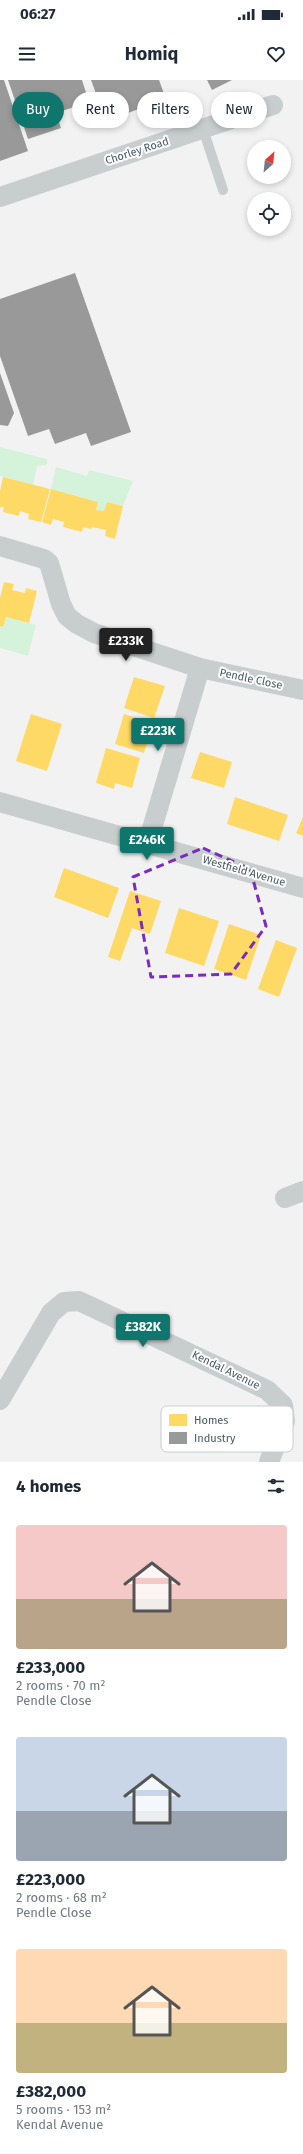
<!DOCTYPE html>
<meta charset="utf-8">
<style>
:root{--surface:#fff;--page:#f6f6f7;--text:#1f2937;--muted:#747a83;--accent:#0f766e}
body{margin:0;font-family:"Fira Sans",sans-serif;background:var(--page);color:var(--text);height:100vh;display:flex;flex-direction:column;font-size:15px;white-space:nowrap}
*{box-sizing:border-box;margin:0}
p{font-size:13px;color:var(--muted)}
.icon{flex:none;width:22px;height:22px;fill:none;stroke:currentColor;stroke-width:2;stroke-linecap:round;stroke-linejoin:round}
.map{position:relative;height:1382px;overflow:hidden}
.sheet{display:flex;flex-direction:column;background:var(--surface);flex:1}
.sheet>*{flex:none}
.guide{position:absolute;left:12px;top:12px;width:279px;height:36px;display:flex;gap:8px}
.needle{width:26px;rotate:27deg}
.fabs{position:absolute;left:247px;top:60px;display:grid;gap:8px}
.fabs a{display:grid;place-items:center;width:44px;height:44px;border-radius:50%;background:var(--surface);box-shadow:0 2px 6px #0003;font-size:20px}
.price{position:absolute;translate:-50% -34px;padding:0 9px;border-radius:4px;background:var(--accent);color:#fff;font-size:13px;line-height:26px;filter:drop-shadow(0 1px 2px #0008)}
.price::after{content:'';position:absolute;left:50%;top:24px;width:12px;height:9px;margin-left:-6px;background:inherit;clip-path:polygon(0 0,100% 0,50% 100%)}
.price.selected{background:#222;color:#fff}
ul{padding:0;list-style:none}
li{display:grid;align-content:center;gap:8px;height:212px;padding:0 16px}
li span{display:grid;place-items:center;height:124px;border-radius:4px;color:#555}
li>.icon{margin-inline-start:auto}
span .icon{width:72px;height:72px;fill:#fffc;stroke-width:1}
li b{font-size:17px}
h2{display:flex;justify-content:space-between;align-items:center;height:48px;padding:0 16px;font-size:17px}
.pill{padding:0 14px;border-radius:18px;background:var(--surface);box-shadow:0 2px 6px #0003;font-size:14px;line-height:36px}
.pill.selected{background:var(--accent);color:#fff}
.status{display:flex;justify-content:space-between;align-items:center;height:28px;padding:0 20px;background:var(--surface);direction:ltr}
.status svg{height:11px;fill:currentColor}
header{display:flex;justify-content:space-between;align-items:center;height:52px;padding:0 16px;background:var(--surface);font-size:18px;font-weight:700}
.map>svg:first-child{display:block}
</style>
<div class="status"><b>06:27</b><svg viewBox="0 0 49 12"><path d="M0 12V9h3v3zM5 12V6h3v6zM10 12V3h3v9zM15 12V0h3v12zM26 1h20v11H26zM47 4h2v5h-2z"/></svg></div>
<header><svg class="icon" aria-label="menu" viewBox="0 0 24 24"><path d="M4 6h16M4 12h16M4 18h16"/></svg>Homiq<svg class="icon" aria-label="heart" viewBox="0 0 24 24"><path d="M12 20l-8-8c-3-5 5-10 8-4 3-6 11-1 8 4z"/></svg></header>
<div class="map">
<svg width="303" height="1382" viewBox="0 0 303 1382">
<rect width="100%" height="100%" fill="#f3f2f2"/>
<g fill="#d5f3db">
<path d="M0,367L47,379V385L37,386L33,405L0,396Z"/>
<path d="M56,387L87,396L89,390L133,401L123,426L107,422L104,431L96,430L98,422L51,409Z"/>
<path d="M6,537L36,545L28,576L0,568V546L3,547Z"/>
</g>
<g fill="#ffd966">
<path d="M3,397L50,409L41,442L28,439L29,434L20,431L19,436L3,432L4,427H0V411Z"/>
<path d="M51,409L98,422L96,430L104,431L107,422L123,426L115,459L105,456L106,450L92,447L91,449L83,447L82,452L63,447L64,442L53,439L51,445L42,442Z"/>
<path d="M4,502L14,504L12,510L25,513L26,508L37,511L29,543L6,537L3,547L0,546V518Z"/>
<path d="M134,597L165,606L154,638L124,628Z"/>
<path d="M31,634L62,644L47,691L16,681Z"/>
<path d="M124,634L153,643L144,673L115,664Z"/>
<path d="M106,668L140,678L132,708L115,703L114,709L96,703Z"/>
<path d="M200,672L232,682L224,708L191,698Z"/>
<path d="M235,717L288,735L279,761L227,744Z"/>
<path d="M303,737V756L296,753Z"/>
<path d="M64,788L119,808L108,838L54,817Z"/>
<path d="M130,811L161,821L150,854L132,848L120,881L108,877Z"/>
<path d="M179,828L219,841L204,886L165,873Z"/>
<path d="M229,844L261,855L246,900L214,889Z"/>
<path d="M276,860L297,868L279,917L258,909Z"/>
</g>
<g fill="#999">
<path d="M0,0H4L28,71L0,81Z"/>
<path d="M8,0H82L89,22L56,33L61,48L28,59Z"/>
<path d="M91,0H159L166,19L106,41Z"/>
<path d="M207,0H232L212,10Z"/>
<path d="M75,193L131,352L91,366L86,353L55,364L49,349L28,356L0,276V219Z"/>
<path d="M0,293L14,333L8,346L0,345Z"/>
</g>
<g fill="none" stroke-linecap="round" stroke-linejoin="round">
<path stroke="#c8cdce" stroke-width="10" d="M203,49L223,110"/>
<g stroke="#c8cdce" stroke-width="20">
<path d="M0,117L273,25"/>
<path d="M0,466L44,479L49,483L61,524L67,536L77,544L94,553L200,588L303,610"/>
<path d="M0,722L303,808"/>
<path d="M147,765L200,588"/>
<path d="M285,1118L303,1111"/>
<path d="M0,1320L51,1233L64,1222L79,1221L267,1310L283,1325L285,1341L269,1382"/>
</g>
</g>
<path fill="none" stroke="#7b2cbf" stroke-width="3" stroke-dasharray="8 5" stroke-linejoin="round" d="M203,768L250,789L266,846L231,894L151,897L133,797Z"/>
<g text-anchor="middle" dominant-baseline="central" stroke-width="4" stroke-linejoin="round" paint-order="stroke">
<g font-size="11" fill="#475960" stroke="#fff">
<text transform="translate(137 71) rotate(-18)">Chorley Road</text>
<text transform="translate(251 599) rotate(12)">Pendle Close</text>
<text transform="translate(244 791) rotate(16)">Westfield Avenue</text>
<text transform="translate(226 1290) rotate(26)">Kendal Avenue</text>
</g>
</g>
<rect x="161" y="1326" width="132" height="46" rx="6" fill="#fff" stroke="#c8cdcf" stroke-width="1"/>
<rect x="169" y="1334" width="18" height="12" fill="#ffd966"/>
<rect x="169" y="1352" width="18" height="12" fill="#999"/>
<g font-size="11" fill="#475960">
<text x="194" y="1344">Homes</text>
<text x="194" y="1362">Industry</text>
</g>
</svg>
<div class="fabs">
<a><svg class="needle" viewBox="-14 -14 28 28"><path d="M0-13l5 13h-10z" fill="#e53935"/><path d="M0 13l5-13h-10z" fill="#747a83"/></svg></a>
<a><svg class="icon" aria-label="locate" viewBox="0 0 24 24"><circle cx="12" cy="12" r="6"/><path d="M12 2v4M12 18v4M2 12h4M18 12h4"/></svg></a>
</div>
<b class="price selected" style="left:126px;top:582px">£233K</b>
<b class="price" style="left:158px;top:672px">£223K</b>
<b class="price" style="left:147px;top:781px">£246K</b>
<b class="price" style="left:143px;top:1268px">£382K</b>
<div class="guide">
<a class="pill selected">Buy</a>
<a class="pill">Rent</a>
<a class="pill">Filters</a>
<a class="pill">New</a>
</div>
</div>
<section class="sheet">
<h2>4 homes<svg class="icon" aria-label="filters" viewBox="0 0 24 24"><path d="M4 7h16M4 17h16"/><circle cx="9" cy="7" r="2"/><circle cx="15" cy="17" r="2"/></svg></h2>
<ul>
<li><span style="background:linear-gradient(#f6c9c9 60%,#b9a48a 0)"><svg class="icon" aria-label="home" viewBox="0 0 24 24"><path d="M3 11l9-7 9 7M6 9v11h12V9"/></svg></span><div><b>£233,000</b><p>2 rooms · 70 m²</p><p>Pendle Close</p></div></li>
<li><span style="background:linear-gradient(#c9d6e8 60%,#9aa5b1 0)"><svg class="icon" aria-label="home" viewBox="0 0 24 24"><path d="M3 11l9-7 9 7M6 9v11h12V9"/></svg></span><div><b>£223,000</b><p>2 rooms · 68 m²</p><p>Pendle Close</p></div></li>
<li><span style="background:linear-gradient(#ffd9b3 60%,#c2b280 0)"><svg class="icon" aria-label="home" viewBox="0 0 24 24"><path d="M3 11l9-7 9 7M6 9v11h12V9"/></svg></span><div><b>£382,000</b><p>5 rooms · 153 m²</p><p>Kendal Avenue</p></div></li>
</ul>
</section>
